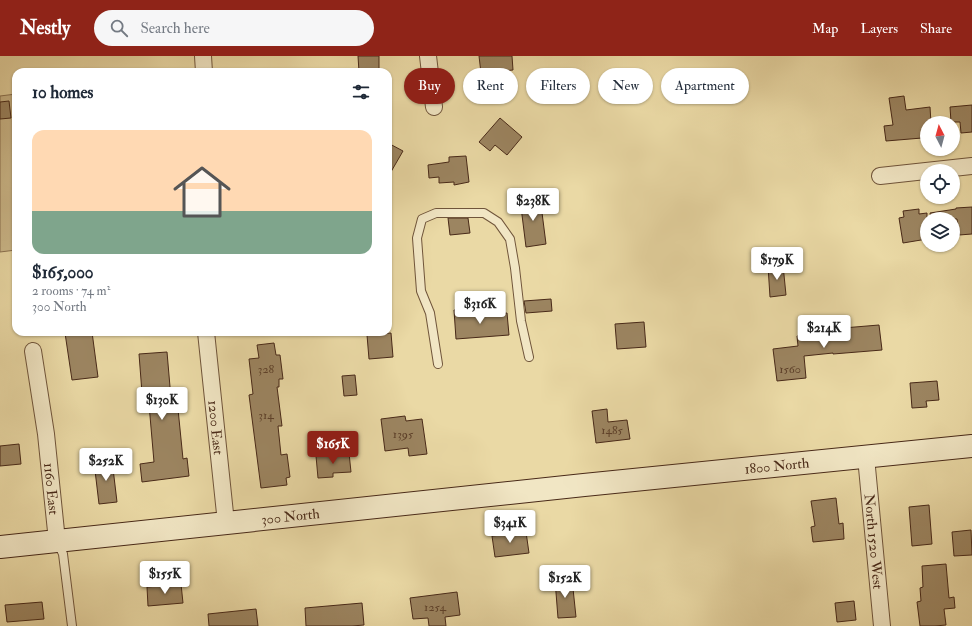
<!DOCTYPE html>
<meta charset="utf-8">
<style>
:root{--surface:#fff;--page:#f6f6f7;--text:#1f2937;--muted:#747a83;--accent:#8f2418}
body{margin:0;font-family:"IM FELL Double Pica",serif;background:var(--page);color:var(--text);height:100vh;display:flex;flex-direction:column;font-size:15px;white-space:nowrap}
*{box-sizing:border-box;margin:0}
p{font-size:13px;color:var(--muted)}
.icon{flex:none;width:22px;height:22px;fill:none;stroke:currentColor;stroke-width:2;stroke-linecap:round;stroke-linejoin:round}
.map{position:relative;flex:1;overflow:hidden}
.details{position:absolute;left:12px;top:12px;width:380px;height:268px;display:flex;flex-direction:column;background:var(--surface);border-radius:12px;box-shadow:0 1px 3px #0004}
.details>*{flex:none}
.hud{position:absolute;left:404px;top:12px;width:380px;height:36px;display:flex;gap:8px}
.needle{width:26px;rotate:354deg}
.fabs{position:absolute;left:920px;top:60px;display:grid;gap:8px}
.fabs a{display:grid;place-items:center;width:40px;height:40px;border-radius:50%;background:var(--surface);box-shadow:0 1px 3px #0004;font-size:20px}
.price{position:absolute;translate:-50% -34px;padding:0 9px;border-radius:4px;background:#fff;color:#222;font-size:13px;line-height:26px;filter:drop-shadow(0 1px 2px #0008)}
.price::after{content:'';position:absolute;left:50%;top:24px;width:12px;height:9px;margin-left:-6px;background:inherit;clip-path:polygon(0 0,100% 0,50% 100%)}
.price.on{background:var(--accent);color:#fff}
ul{padding:0;list-style:none}
li{display:grid;align-content:center;gap:8px;height:212px;padding:0 20px}
li span{display:grid;place-items:center;height:124px;border-radius:12px;color:#555}
li>.icon{margin-inline-start:auto}
span .icon{width:72px;height:72px;fill:#fffc;stroke-width:1}
li b{font-size:17px}
h2{display:flex;justify-content:space-between;align-items:center;height:48px;padding:0 20px;font-size:17px}
.tag{padding:0 14px;border-radius:18px;background:var(--surface);box-shadow:0 1px 3px #0004;font-size:14px;line-height:36px}
.tag.on{background:var(--accent);color:#fff}
header{display:flex;align-items:center;gap:24px;box-sizing:border-box;height:56px;padding:0 20px;background:var(--accent);color:#fff}
header strong{font-size:19px}
nav{display:flex;gap:22px;margin-inline-start:auto;font-size:14px}
.search{width:280px;height:36px;background:var(--page);display:flex;align-items:center;gap:10px;box-sizing:border-box;padding:0 14px;border-radius:22px;color:var(--muted);font-size:15px}
.map>svg:first-child{display:block}
</style>
<header>
<strong>Nestly</strong>
<div class="search"><svg class="icon" aria-label="search" viewBox="0 0 24 24"><circle cx="10" cy="10" r="6"/><path d="M15 15l6 6"/></svg>Search here</div>
<nav><a>Map</a><a>Layers</a><a>Share</a></nav>
</header>
<div class="map">
<svg width="972" height="570" viewBox="0 0 972 570">
<rect width="100%" height="100%" fill="#ead9a5"/>
<filter id="stains"><feTurbulence type="fractalNoise" baseFrequency=".005" numOctaves="4"/><feColorMatrix values="0 0 0 0 .2 0 0 0 0 .09 0 0 0 0 .02 0 0 0 .5 -.17"/></filter>
<radialGradient id="worn" r=".72"><stop offset=".6" stop-color="#630" stop-opacity="0"/><stop offset="1" stop-color="#630" stop-opacity=".3"/></radialGradient>
<path fill="#cebb8d" stroke="#8b7252" d="M16,38V194L0,196V40Z"/>
<g fill="#9c8561" stroke="#482918">
<path d="M358,0H379V16H359Z"/>
<path d="M479,0H512L513,14L481,17Z"/>
<path d="M904,40L906,54L930,51L931,67H927V74L922,75V82L886,85L884,70L893,69L889,42Z"/>
<path d="M9,45L11,62L0,63V46Z"/>
<path d="M972,49V76L961,77L960,66H951L950,51Z"/>
<path d="M500,62L522,81L507,99L495,89L490,95L479,86Z"/>
<path d="M388,87L403,95L388,121Z"/>
<path d="M466,100L469,126L454,129V126L439,127V121L429,122L428,109L449,106V101Z"/>
<path d="M540,141L546,188L526,191L520,143Z"/>
<path d="M972,151V178L959,179L957,163H931L930,157L956,153V152Z"/>
<path d="M919,153V158L927,157V183L903,187L899,162L904,161L903,155Z"/>
<path d="M448,162H468L470,177L450,179Z"/>
<path d="M783,209L786,239L770,241L768,210Z"/>
<path d="M551,243L552,255L526,257L524,245Z"/>
<path d="M467,253V260L507,257L509,279L456,283L454,254Z"/>
<path d="M644,266L646,291L617,293L615,268Z"/>
<path d="M879,269L882,294L833,298V297L804,300L806,322L777,325L773,293L798,290L797,280L831,277V273Z"/>
<path d="M75,276H92L98,321L72,324L65,277Z"/>
<path d="M391,277L393,301L369,303L367,279Z"/>
<path d="M274,287L276,299H280L283,323H279V331H277L282,370H278L281,399L287,398L290,421L286,422L287,429L261,432L249,339L253,338L249,303L259,302L257,289Z"/>
<path d="M167,296L172,354L178,353L183,403L187,402L189,420L142,426L140,408L154,406L148,337H142L139,298Z"/>
<path d="M355,319L357,339L344,340L342,320Z"/>
<path d="M937,325L939,344L926,345L927,351L912,352L910,327Z"/>
<path d="M607,353L608,366L627,364L630,383L596,387L592,355Z"/>
<path d="M405,360L406,365L422,363L427,398L409,400L408,392L385,395L381,363Z"/>
<path d="M19,388L21,408L0,410V390Z"/>
<path d="M349,397L351,416L333,417V421L318,422L316,400Z"/>
<path d="M112,404L117,446L99,448L94,406Z"/>
<path d="M836,442L839,468L843,467L844,483L813,486L811,471L815,470L811,445Z"/>
<path d="M929,449L932,488L912,490L909,451Z"/>
<path d="M971,474L972,499L954,500L952,476Z"/>
<path d="M526,476L529,497L495,501L492,480Z"/>
<path d="M946,508L949,542L954,541L955,552L944,553L946,569L935,570H920L917,546L921,545L920,532L923,531L922,510Z"/>
<path d="M572,523L576,561L558,562L555,524Z"/>
<path d="M181,528L183,547L148,550L147,531Z"/>
<path d="M457,536L460,559L445,561L446,570H429L428,562L413,563L410,542Z"/>
<path d="M854,545L856,564L837,566L835,547Z"/>
<path d="M42,546L44,563L7,566L5,549Z"/>
<path d="M362,547L364,569L352,570H306L305,552Z"/>
<path d="M256,553L258,570H209L208,558Z"/>
</g>
<g fill="none" stroke-linecap="round" stroke-linejoin="round">
<g stroke="#70553b" stroke-width="10">
<g id="lane">
<path d="M438,308L430,257L421,235L417,182L422,163L436,157H484L498,166L510,183L515,212L521,265L529,301"/>
<path d="M58,487L63,498L72,570"/>
</g>
</g>
<g stroke="#70553b" stroke-width="18">
<g id="street">
<path d="M203,0L204,16"/>
<path d="M428,0L434,51"/>
<path d="M880,120L972,110"/>
<path id="s1" d="M206,276L226,467"/>
<path id="s2" d="M33,295L46,378L57,485"/>
<path id="s3" d="M866,401L882,570"/>
</g>
</g>
<g stroke="#482918" stroke-width="24">
<g id="secondary">
<path id="s4" d="M0,491L584,429L972,390"/>
</g>
</g>
<use href="#lane" stroke="#f1e6c4" stroke-width="8"/>
<use href="#street" stroke="#f1e6c4" stroke-width="16"/>
<use href="#secondary" stroke="#f1e6c4" stroke-width="22"/>
</g>
<g text-anchor="middle" dominant-baseline="central" stroke-width="3" stroke-linejoin="round" paint-order="stroke">
<g font-size="12" fill="#5d402a">
<text x="266" y="313">328</text>
<text x="790" y="313">1560</text>
<text x="266" y="359">314</text>
<text x="612" y="374">1485</text>
<text x="403" y="378">1395</text>
<text x="435" y="551">1254</text>
</g>
<g font-size="14" fill="#482918" stroke="#f1e6c4">
<text stroke="none"><textPath href="#s1" startOffset="96">1200 East</textPath></text>
<text stroke="none"><textPath href="#s4" startOffset="781">1800 North</textPath></text>
<text stroke="none"><textPath href="#s2" startOffset="139">1160 East</textPath></text>
<text stroke="none"><textPath href="#s4" startOffset="292">300 North</textPath></text>
<text stroke="none"><textPath href="#s3" startOffset="85">North 1520 West</textPath></text>
</g>
</g>
<rect width="100%" height="100%" filter="url(#stains)"/>
<rect width="100%" height="100%" fill="url(#worn)"/>
</svg>
<div class="fabs">
<a><svg class="needle" viewBox="-14 -14 28 28"><path d="M0-13l5 13h-10z" fill="#e53935"/><path d="M0 13l5-13h-10z" fill="#747a83"/></svg></a>
<a><svg class="icon" aria-label="locate" viewBox="0 0 24 24"><circle cx="12" cy="12" r="6"/><path d="M12 2v4M12 18v4M2 12h4M18 12h4"/></svg></a>
<a><svg class="icon" aria-label="layers" viewBox="0 0 24 24"><path d="M12 4l9 5-9 5-9-5zM3 14l9 5 9-5"/></svg></a>
</div>
<b class="price" style="left:533px;top:166px">$238K</b>
<b class="price" style="left:777px;top:225px">$179K</b>
<b class="price" style="left:480px;top:269px">$316K</b>
<b class="price" style="left:824px;top:293px">$214K</b>
<b class="price" style="left:162px;top:365px">$130K</b>
<b class="price on" style="left:333px;top:409px">$165K</b>
<b class="price" style="left:106px;top:426px">$252K</b>
<b class="price" style="left:510px;top:488px">$341K</b>
<b class="price" style="left:165px;top:539px">$155K</b>
<b class="price" style="left:565px;top:543px">$152K</b>
<div class="hud">
<a class="tag on">Buy</a>
<a class="tag">Rent</a>
<a class="tag">Filters</a>
<a class="tag">New</a>
<a class="tag">Apartment</a>
</div>
<section class="details">
<h2>10 homes<svg class="icon" aria-label="filters" viewBox="0 0 24 24"><path d="M4 7h16M4 17h16"/><circle cx="9" cy="7" r="2"/><circle cx="15" cy="17" r="2"/></svg></h2>
<ul>
<li><span style="background:linear-gradient(#ffd9b3 65%,#7fa58c 0)"><svg class="icon" aria-label="home" viewBox="0 0 24 24"><path d="M3 11l9-7 9 7M6 9v11h12V9"/></svg></span><div><b>$165,000</b><p>2 rooms · 74 m²</p><p>300 North</p></div></li>
</ul>
</section>
</div>
